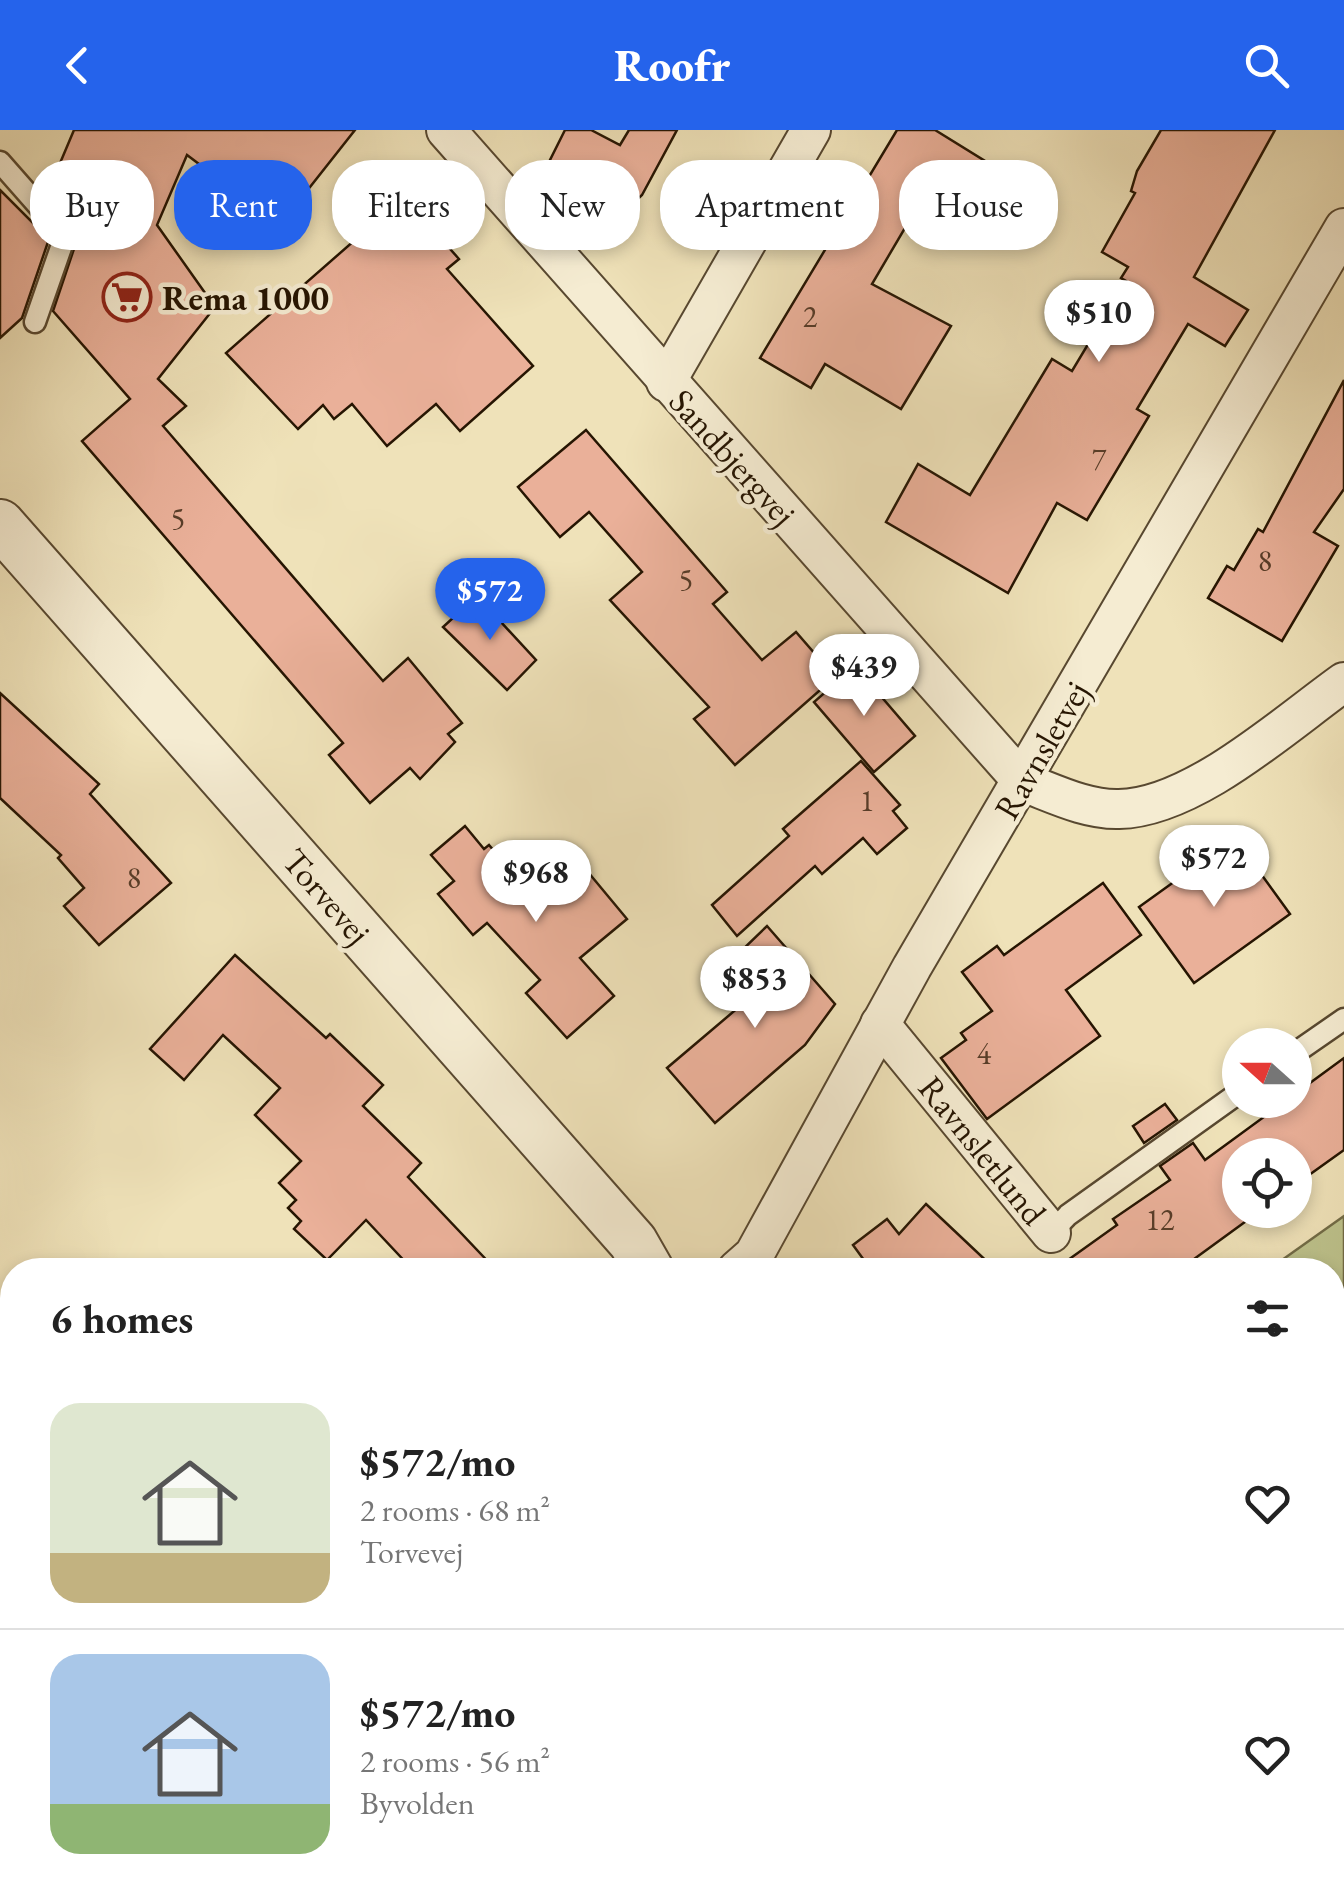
<!DOCTYPE html>
<meta charset="utf-8">
<style>
:root{--surface:#fff;--page:#f6f6f6;--text:#222;--muted:#767676;--line:#e0e0e0;--accent:#2563eb}
body{margin:0;font-family:"EB Garamond",serif;background:var(--page);color:var(--text);height:100vh;display:flex;flex-direction:column;font-size:38px;white-space:nowrap}
*{box-sizing:border-box;margin:0}
p{font-size:32px;color:var(--muted)}
.icon{flex:none;width:55px;height:55px;fill:none;stroke:currentColor;stroke-width:2;stroke-linecap:round;stroke-linejoin:round}
.map{position:relative;flex:1;overflow:hidden}
.panel{position:absolute;left:0px;top:1128px;width:1345px;height:642px;display:flex;flex-direction:column;background:var(--surface);border-radius:40px 40px 0 0;box-shadow:0 5px 15px #0003}
.panel>*{flex:none}
.banner{position:absolute;left:30px;top:30px;width:1285px;height:90px;display:flex;gap:20px}
.needle{width:65px;rotate:291deg}
.buttons{position:absolute;left:1222px;top:898px;display:grid;gap:20px}
.buttons a{display:grid;place-items:center;width:90px;height:90px;border-radius:50%;background:var(--surface);box-shadow:0 5px 15px #0003;font-size:50px}
.price{position:absolute;translate:-50% -85px;padding:0 22px;border-radius:35px;background:#fff;color:#222;font-size:32px;line-height:65px;filter:drop-shadow(0 2px 5px #0008)}
.price::after{content:'';position:absolute;left:50%;top:60px;width:30px;height:22px;margin-left:-15px;background:inherit;clip-path:polygon(0 0,100% 0,50% 100%)}
.price.selected{background:var(--accent);color:#fff}
ul{padding:0;list-style:none}
li{display:flex;align-items:center;gap:30px;height:250px;padding:0 50px}
li+li{border-top:2px solid var(--line)}
li span{display:grid;place-items:center;flex:none;width:280px;height:200px;border-radius:30px;color:#555}
li>.icon{margin-inline-start:auto}
span .icon{width:120px;height:120px;fill:#fffc;stroke-width:1}
li b{font-size:42px}
h2{display:flex;justify-content:space-between;align-items:center;height:120px;padding:0 50px;font-size:42px}
.chip{padding:0 35px;border-radius:40px;background:var(--surface);box-shadow:0 5px 15px #0003;font-size:35px;line-height:90px}
.chip.selected{background:var(--accent);color:#fff}
header{display:flex;justify-content:space-between;align-items:center;height:130px;padding:0 50px;background:var(--accent);color:#fff;font-size:45px;font-weight:800}
.map>svg:first-child{display:block}
</style>
<header><svg class="icon" aria-label="back" viewBox="0 0 24 24"><path d="M15 5l-7 7 7 7"/></svg>Roofr<svg class="icon" aria-label="search" viewBox="0 0 24 24"><circle cx="10" cy="10" r="6"/><path d="M15 15l6 6"/></svg></header>
<div class="map">
<svg width="1344" height="1769" viewBox="0 0 1344 1769">
<rect width="100%" height="100%" fill="#efe2b9"/>
<filter id="stains"><feTurbulence type="fractalNoise" baseFrequency=".002" numOctaves="4"/><feColorMatrix values="0 0 0 0 .2 0 0 0 0 .09 0 0 0 0 .02 0 0 0 .5 -.17"/></filter>
<radialGradient id="worn" r=".72"><stop offset=".6" stop-color="#630" stop-opacity="0"/><stop offset="1" stop-color="#630" stop-opacity=".3"/></radialGradient>
<g fill="#bdc28c" stroke="#726c47" stroke-width="2.5">
<path d="M1344,1086V1206L1333,1204L1332,1140H1268Z"/>
<path d="M1333,1234L1344,1237V1375L1333,1379Z"/>
</g>
<g fill="#eab099" stroke="#261502" stroke-width="2.5">
<path d="M74,0H355L280,95L187,25L157,95L215,177L158,249L186,276L163,296L383,551L408,528L462,593L448,604L455,612L420,649L410,638L370,673L329,625L343,613L82,311L130,269L53,181L79,104L47,64Z"/>
<path d="M565,0H591L620,15L629,0H677L642,65L596,109L562,72L568,59L542,46Z"/>
<path d="M897,0H935L985,31L965,63L935,47L872,154L951,196L901,279L825,234L811,258L760,228Z"/>
<path d="M1161,0H1275L1194,147L1248,180L1225,216L1188,194L1137,279L1149,286L1087,390L1057,373L1008,463L886,392L918,334L970,365L1052,229L1072,241L1126,151L1121,148L1128,137L1102,122L1135,63L1131,61L1137,41Z"/>
<path d="M0,60L49,109L22,188L0,208Z"/>
<path d="M404,67L459,129L447,139L533,236L460,301L436,274L387,316L352,274L334,289L323,275L298,299L226,223Z"/>
<path d="M1344,250V359L1314,402L1338,416L1282,511L1208,468L1227,436L1234,440L1258,399L1263,402Z"/>
<path d="M586,300L727,462L713,474L762,530L796,502L835,547L735,635L694,589L709,577L610,470L642,442L589,382L560,407L518,357Z"/>
<path d="M477,466L536,530L507,560L443,497Z"/>
<path d="M855,536L915,606L874,642L814,572Z"/>
<path d="M0,563L99,654L90,664L171,753L99,815L64,776L84,758L58,728L61,725L0,668Z"/>
<path d="M861,631L900,675L893,681L907,698L877,724L863,708L822,744L815,736L737,806L712,775L789,706L783,699Z"/>
<path d="M465,696L484,719L489,715L534,768L578,730L627,789L580,828L614,866L567,908L526,863L540,850L487,793L473,805L438,764L454,751L431,725Z"/>
<path d="M1235,708L1290,784L1194,853L1139,777Z"/>
<path d="M1103,753L1141,805L1066,860L1100,906L987,989L941,928L966,910L961,903L992,881L962,842L997,816L1004,825Z"/>
<path d="M767,796L835,874L805,915L715,993L667,938L766,854L739,823Z"/>
<path d="M235,825L326,908L330,904L383,955L363,976L421,1033L408,1047L496,1140H413L366,1090L327,1130L294,1099L301,1091L288,1078L296,1070L279,1053L301,1031L255,985L280,958L223,905L184,950L150,919Z"/>
<path d="M1344,928V1020L1295,1055V1025H1240V1080H1261L1249,1089L1179,1140H1054L1117,1095L1113,1089L1170,1050L1160,1036L1193,1013L1205,1030L1287,970H1295V964Z"/>
<path d="M1165,974L1177,990L1144,1013L1133,996Z"/>
<path d="M926,1074L996,1140H865L869,1137L853,1115L887,1089L899,1104Z"/>
</g>
<g fill="none" stroke-linecap="round" stroke-linejoin="round">
<g stroke="#584830" stroke-width="25">
<g id="service">
<path d="M0,32L65,106L35,192"/>
<path d="M1295,923L1344,889"/>
<path d="M1051,1103L1068,1085L1240,962"/>
<path d="M1065,1758L1068,1769"/>
<path d="M1109,1769L1152,1758"/>
</g>
</g>
<g stroke="#584830" stroke-width="42">
<g id="minor">
<path d="M446,0L1023,652C1053,663 1086,680 1119,679C1193,678 1285,594 1344,552"/>
<path d="M666,252L811,0"/>
<path d="M880,894L1051,1103"/>
<path d="M737,1140L754,1125L912,837L1344,98"/>
<path d="M0,1500L12,1512"/>
<path d="M58,1769L68,1758"/>
</g>
</g>
<g stroke="#584830" stroke-width="52">
<g id="tertiary">
<path d="M0,394L633,1112L649,1140"/>
<path d="M955,1758L959,1769"/>
</g>
</g>
<g stroke="#261502" stroke-width="6" stroke-dasharray="2.5 5" stroke-linecap="butt">
<path d="M1332,1220L1344,1223"/>
<path d="M1332,1390L1344,1386"/>
</g>
<use href="#service" stroke="#f5ecd2" stroke-width="20"/>
<use href="#minor" stroke="#f5ecd2" stroke-width="38"/>
<use href="#tertiary" stroke="#f5ecd2" stroke-width="48"/>
</g>
<defs>
<g id="supermarket-ring" transform="scale(2.5)"><circle r="9.5" fill="#f5ecd2" stroke="#8f2418" stroke-width="1.5"/><path d="M-6-5.5h2.5l.6 2H6L4.5 2H-2.5L-4.4-4H-6ZM-1.5 3.2a1.3 1.3 0 1 0 .1 0ZM3 3.2a1.3 1.3 0 1 0 .1 0Z" fill="#8f2418"/></g>
</defs>
<g fill-rule="evenodd">
<use href="#supermarket-ring" x="127" y="167"/>
</g>
<g text-anchor="middle" dominant-baseline="central" stroke-width="9" stroke-linejoin="round" paint-order="stroke">
<g font-size="30" fill="#573c28">
<text x="810" y="186">2</text>
<text x="1099" y="328">7</text>
<text x="178" y="388">5</text>
<text x="1265" y="430">8</text>
<text x="686" y="449">5</text>
<text x="867" y="670">1</text>
<text x="134" y="747">8</text>
<text x="984" y="923">4</text>
<text x="1160" y="1089">12</text>
</g>
<g font-size="35" font-weight="bold" fill="#261502" stroke="#f5ecd2" text-anchor="start">
<text x="162" y="167">Rema 1000</text>
</g>
<g font-size="35" fill="#261502" stroke="#f5ecd2">
<text transform="translate(733 327) rotate(48)">Sandbjergvej</text>
<text transform="translate(1041 620) rotate(-60)">Ravnsletvej</text>
<text transform="translate(327 766) rotate(49)">Torvevej</text>
<text transform="translate(983 1020) rotate(51)">Ravnsletlund</text>
</g>
</g>
<rect width="100%" height="100%" filter="url(#stains)"/>
<rect width="100%" height="100%" fill="url(#worn)"/>
</svg>
<div class="buttons">
<a><svg class="needle" viewBox="-14 -14 28 28"><path d="M0-13l5 13h-10z" fill="#e53935"/><path d="M0 13l5-13h-10z" fill="#767676"/></svg></a>
<a><svg class="icon" aria-label="locate" viewBox="0 0 24 24"><circle cx="12" cy="12" r="6"/><path d="M12 2v4M12 18v4M2 12h4M18 12h4"/></svg></a>
</div>
<b class="price" style="left:1099px;top:235px">$510</b>
<b class="price selected" style="left:490px;top:513px">$572</b>
<b class="price" style="left:864px;top:589px">$439</b>
<b class="price" style="left:1214px;top:780px">$572</b>
<b class="price" style="left:536px;top:795px">$968</b>
<b class="price" style="left:755px;top:901px">$853</b>
<div class="banner">
<a class="chip">Buy</a>
<a class="chip selected">Rent</a>
<a class="chip">Filters</a>
<a class="chip">New</a>
<a class="chip">Apartment</a>
<a class="chip">House</a>
</div>
<section class="panel">
<h2>6 homes<svg class="icon" aria-label="filters" viewBox="0 0 24 24"><path d="M4 7h16M4 17h16"/><circle cx="9" cy="7" r="2"/><circle cx="15" cy="17" r="2"/></svg></h2>
<ul>
<li><span style="background:linear-gradient(#dfe7d0 75%,#c2b280 0)"><svg class="icon" aria-label="home" viewBox="0 0 24 24"><path d="M3 11l9-7 9 7M6 9v11h12V9"/></svg></span><div><b>$572/mo</b><p>2 rooms · 68 m²</p><p>Torvevej</p></div><svg class="icon" aria-label="heart" viewBox="0 0 24 24"><path d="M12 20l-8-8c-3-5 5-10 8-4 3-6 11-1 8 4z"/></svg></li>
<li><span style="background:linear-gradient(#a9c7e8 75%,#8fb573 0)"><svg class="icon" aria-label="home" viewBox="0 0 24 24"><path d="M3 11l9-7 9 7M6 9v11h12V9"/></svg></span><div><b>$572/mo</b><p>2 rooms · 56 m²</p><p>Byvolden</p></div><svg class="icon" aria-label="heart" viewBox="0 0 24 24"><path d="M12 20l-8-8c-3-5 5-10 8-4 3-6 11-1 8 4z"/></svg></li>
</ul>
</section>
</div>
